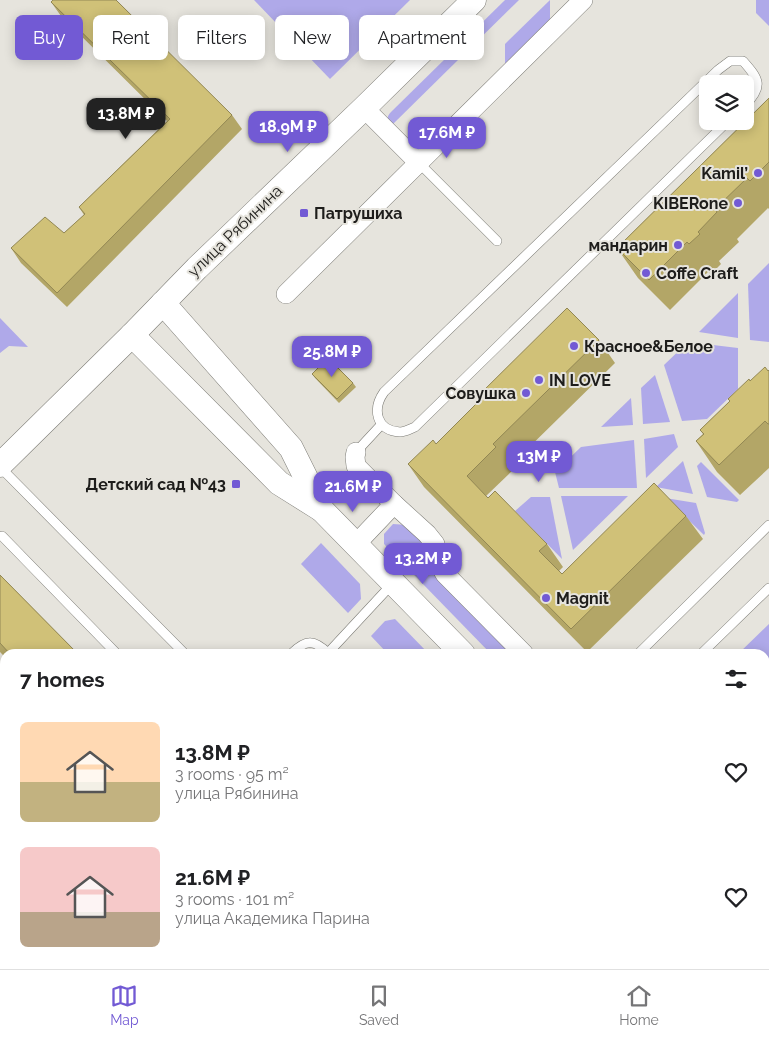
<!DOCTYPE html>
<meta charset="utf-8">
<style>
:root{--surface:#fff;--page:#f6f6f6;--text:#202124;--muted:#757577;--line:#e0e0e0;--accent:#725ad4}
body{margin:0;font-family:Raleway,sans-serif;background:var(--page);color:var(--text);height:100vh;display:flex;flex-direction:column;font-size:19px;white-space:nowrap}
*{box-sizing:border-box;margin:0}
p{font-size:16px;color:var(--muted)}
.icon{flex:none;width:28px;height:28px;fill:none;stroke:currentColor;stroke-width:2;stroke-linecap:round;stroke-linejoin:round}
.map{position:relative;flex:1;overflow:hidden}
.sheet{position:absolute;left:0px;top:649px;width:770px;height:321px;display:flex;flex-direction:column;background:var(--surface);border-radius:15px 15px 0 0;box-shadow:0 2px 12px #0003}
.sheet>*{flex:none}
.guide{position:absolute;left:15px;top:15px;width:500px;height:45px;display:flex;gap:10px}
.buttons{position:absolute;left:699px;top:75px;display:grid;gap:10px}
.buttons a{display:grid;place-items:center;width:55px;height:55px;border-radius:8px;background:var(--surface);box-shadow:0 2px 12px #0003;font-size:25px}
.price{position:absolute;translate:-50% -42px;padding:0 11px;border-radius:10px;background:var(--accent);color:#fff;font-size:16px;line-height:32px;filter:drop-shadow(0 1px 2px #0008)}
.price::after{content:'';position:absolute;left:50%;top:30px;width:15px;height:11px;margin-left:-8px;background:inherit;clip-path:polygon(0 0,100% 0,50% 100%)}
.price.selected{background:#222;color:#fff}
ul{padding:0;list-style:none}
li{display:flex;align-items:center;gap:15px;height:125px;padding:0 20px}
li span{display:grid;place-items:center;flex:none;width:140px;height:100px;border-radius:8px;color:#555}
li>.icon{margin-inline-start:auto}
span .icon{width:60px;height:60px;fill:#fffc;stroke-width:1}
li b{font-size:21px}
h2{display:flex;justify-content:space-between;align-items:center;height:60px;padding:0 20px;font-size:21px}
.pill{padding:0 18px;border-radius:8px;background:var(--surface);box-shadow:0 2px 12px #0003;font-size:18px;line-height:45px}
.pill.selected{background:var(--accent);color:#fff}
.dock{display:flex;justify-content:space-around;align-items:center;height:70px;border-top:1px solid var(--line);background:var(--surface);font-size:14px;color:var(--muted)}
.dock a{display:grid;justify-items:center;gap:2px}
.dock .selected{color:var(--accent)}
.map>svg:first-child{display:block}
</style>
<div class="map">
<svg width="769" height="969" viewBox="0 0 769 969">
<rect width="100%" height="100%" fill="#e6e4dd"/>
<g fill="#afa9e9">
<path d="M254,0H410L330,79Z"/>
<path d="M505,0H519L391,126C387,121 386,117 391,112Z"/>
<path d="M550,0V21L505,65V44Z"/>
<path d="M756,0H769V26L756,13Z"/>
<path d="M769,263V342L750,340L748,284Z"/>
<path d="M738,293V338L699,332Z"/>
<path d="M0,318L28,347L9,346L0,353Z"/>
<path d="M688,342L738,348V389L707,419L682,421L664,365Z"/>
<path d="M655,375L670,422L643,424L641,388Z"/>
<path d="M631,398L633,425L601,427Z"/>
<path d="M674,434L678,447L646,478L644,439Z"/>
<path d="M634,440L637,488H559L555,472L581,447Z"/>
<path d="M683,461L693,494L656,487Z"/>
<path d="M701,462L739,500L737,502L707,497L697,466Z"/>
<path d="M561,496H628L573,550Z"/>
<path d="M531,497H550L562,559L515,511Z"/>
<path d="M659,497L696,503L705,533L704,535L671,503Z"/>
<path d="M393,524L407,525L424,541L516,654H491L384,544V534Z"/>
<path d="M321,543L360,584L361,599L348,613L301,564Z"/>
<path d="M395,619L429,654H388L371,636L385,621Z"/>
<path d="M769,624V825L765,821V654H738Z"/>
<path d="M0,717L5,718V830L0,825Z"/>
<path d="M765,861L769,865V936L765,932Z"/>
</g>
<g fill="none" stroke-linecap="round" stroke-linejoin="round">
<g stroke="#7d7c76" stroke-width="10">
<g id="service">
<path d="M728,121L415,427C410,429 405,432 400,432C376,431 372,409 384,392L718,70L730,61H743C759,79 764,86 745,105"/>
<path d="M419,163L497,241"/>
<path d="M356,452L381,425"/>
<path d="M0,467L185,654"/>
<path d="M2,536L117,654"/>
<path d="M328,653L393,583"/>
<path d="M291,654C306,639 314,639 329,654"/>
<path d="M638,654L769,525"/>
<path d="M701,654L769,588"/>
<path d="M489,969L493,965"/>
</g>
</g>
<g stroke="#7d7c76" stroke-width="15">
<g id="pedestrian">
<path d="M0,703L5,702"/>
<path d="M0,838L5,843"/>
<path d="M35,965L36,969"/>
<path d="M55,969L56,965"/>
</g>
</g>
<g stroke="#7d7c76" stroke-width="20">
<g id="minor">
<path d="M364,108L419,163"/>
<path d="M286,294L583,0"/>
<path d="M356,452L355,457L356,466L394,504L427,534L435,544L441,567L445,574L524,654"/>
<path d="M356,544L394,504"/>
</g>
</g>
<g stroke="#7d7c76" stroke-width="25">
<g id="tertiary">
<path d="M163,303L291,448L322,510"/>
<path d="M132,335L279,483L322,510L463,654"/>
<path d="M0,465L132,335L197,268L364,108L474,0"/>
<path d="M765,962L769,966"/>
</g>
</g>
<use href="#service" stroke="#fff" stroke-width="9"/>
<use href="#pedestrian" stroke="#fff" stroke-width="14"/>
<use href="#minor" stroke="#fff" stroke-width="19"/>
<use href="#tertiary" stroke="#fff" stroke-width="24"/>
</g>
<g fill="#b3a667">
<path d="M51,2L232,115L242,129L67,307L21,263L11,248L64,233L84,215L79,207L167,121L61,16Z"/>
<path d="M769,98V209L768,208L737,239L739,242L719,261L721,264L710,275L708,272L670,310L638,278L617,248Z"/>
<path d="M599,340L615,363L510,466L513,470L486,496L547,544L563,567L559,571L562,574L686,516L703,539L587,652L424,487L408,464L436,444L481,400L478,396Z"/>
<path d="M769,370V468L740,495L717,472L696,441L703,434L700,430L730,401L728,399L750,381Z"/>
<path d="M312,374L353,383L356,387L339,403L315,378Z"/>
<path d="M0,575L78,654H5V657L0,652Z"/>
<path d="M0,868L5,875V905L0,909Z"/>
<path d="M410,965H445L441,969H413Z"/>
</g>
<g fill="#d0c178" stroke="#928754">
<path d="M53,0H116L232,115L57,293L11,248L45,217L64,233L85,214L79,207L170,119L51,2Z"/>
<path d="M769,98V162L750,181L747,178L715,209L717,212L698,232L700,234L689,244L687,242L649,280L617,248Z"/>
<path d="M567,308L599,340L493,444L496,447L467,476L488,498L495,491L547,544L539,551L562,574L654,483L686,516L571,629L408,464L433,440L436,444L481,399L478,396Z"/>
<path d="M328,358L353,383L337,399L312,374Z"/>
<path d="M765,367L768,371L769,370V424H768L765,421L719,465L696,441L704,434L700,430L730,401L728,399L749,379L750,381Z"/>
<path d="M0,575L78,654H10L0,643Z"/>
<path d="M198,965H281L284,969H194Z"/>
<path d="M558,965H657L661,969H554Z"/>
</g>
<g fill="#725ad4" stroke="#e6e4dd" stroke-width="2">
<circle cx="758" cy="173" r="5"/>
<circle cx="738" cy="203" r="5"/>
<rect x="299" y="208" width="10" height="10" rx="2.5"/>
<circle cx="678" cy="245" r="5"/>
<circle cx="646" cy="273" r="5"/>
<circle cx="574" cy="346" r="5"/>
<circle cx="539" cy="380" r="5"/>
<circle cx="526" cy="393" r="5"/>
<rect x="231" y="479" width="10" height="10" rx="2.5"/>
<circle cx="546" cy="598" r="5"/>
</g>
<g text-anchor="middle" dominant-baseline="central" stroke-width="4" stroke-linejoin="round" paint-order="stroke">
<g font-size="16" font-weight="bold" fill="#1e1d1b" stroke="#e6e4dd" text-anchor="end">
<text x="748" y="173">Kamil’</text>
<text x="728" y="203">KIBERone</text>
<text x="314" y="213" text-anchor="start">Патрушиха</text>
<text x="668" y="245">мандарин</text>
<text x="656" y="273" text-anchor="start">Coffe Craft</text>
<text x="584" y="346" text-anchor="start">Красное&amp;Белое</text>
<text x="549" y="380" text-anchor="start">IN LOVE</text>
<text x="516" y="393">Совушка</text>
<text x="226" y="484">Детский сад №43</text>
<text x="556" y="598" text-anchor="start">Magnit</text>
</g>
<g font-size="16" fill="#1e1d1b" stroke="#e6e4dd">
<text transform="translate(235 231) rotate(-44)">улица Рябинина</text>
</g>
</g>
</svg>
<div class="buttons">
<a><svg class="icon" aria-label="layers" viewBox="0 0 24 24"><path d="M12 4l9 5-9 5-9-5zM3 14l9 5 9-5"/></svg></a>
</div>
<b class="price selected" style="left:126px;top:140px">13.8M ₽</b>
<b class="price" style="left:288px;top:153px">18.9M ₽</b>
<b class="price" style="left:447px;top:159px">17.6M ₽</b>
<b class="price" style="left:332px;top:378px">25.8M ₽</b>
<b class="price" style="left:539px;top:483px">13M ₽</b>
<b class="price" style="left:353px;top:513px">21.6M ₽</b>
<b class="price" style="left:423px;top:585px">13.2M ₽</b>
<div class="guide">
<a class="pill selected">Buy</a>
<a class="pill">Rent</a>
<a class="pill">Filters</a>
<a class="pill">New</a>
<a class="pill">Apartment</a>
</div>
<section class="sheet">
<h2>7 homes<svg class="icon" aria-label="filters" viewBox="0 0 24 24"><path d="M4 7h16M4 17h16"/><circle cx="9" cy="7" r="2"/><circle cx="15" cy="17" r="2"/></svg></h2>
<ul>
<li><span style="background:linear-gradient(#ffd9b3 60%,#c2b280 0)"><svg class="icon" aria-label="home" viewBox="0 0 24 24"><path d="M3 11l9-7 9 7M6 9v11h12V9"/></svg></span><div><b>13.8M ₽</b><p>3 rooms · 95 m²</p><p>улица Рябинина</p></div><svg class="icon" aria-label="heart" viewBox="0 0 24 24"><path d="M12 20l-8-8c-3-5 5-10 8-4 3-6 11-1 8 4z"/></svg></li>
<li><span style="background:linear-gradient(#f6c9c9 65%,#b9a48a 0)"><svg class="icon" aria-label="home" viewBox="0 0 24 24"><path d="M3 11l9-7 9 7M6 9v11h12V9"/></svg></span><div><b>21.6M ₽</b><p>3 rooms · 101 m²</p><p>улица Академика Парина</p></div><svg class="icon" aria-label="heart" viewBox="0 0 24 24"><path d="M12 20l-8-8c-3-5 5-10 8-4 3-6 11-1 8 4z"/></svg></li>
</ul>
</section>
</div>
<nav class="dock">
<a class="selected"><svg class="icon" aria-label="map" viewBox="0 0 24 24"><path d="M3 6l6-2 6 2 6-2v14l-6 2-6-2-6 2zM9 4v14M15 6v14"/></svg>Map</a>
<a><svg class="icon" aria-label="saved" viewBox="0 0 24 24"><path d="M7 4h10v16l-5-4-5 4z"/></svg>Saved</a>
<a><svg class="icon" aria-label="home" viewBox="0 0 24 24"><path d="M3 11l9-7 9 7M6 9v11h12V9"/></svg>Home</a>
</nav>
